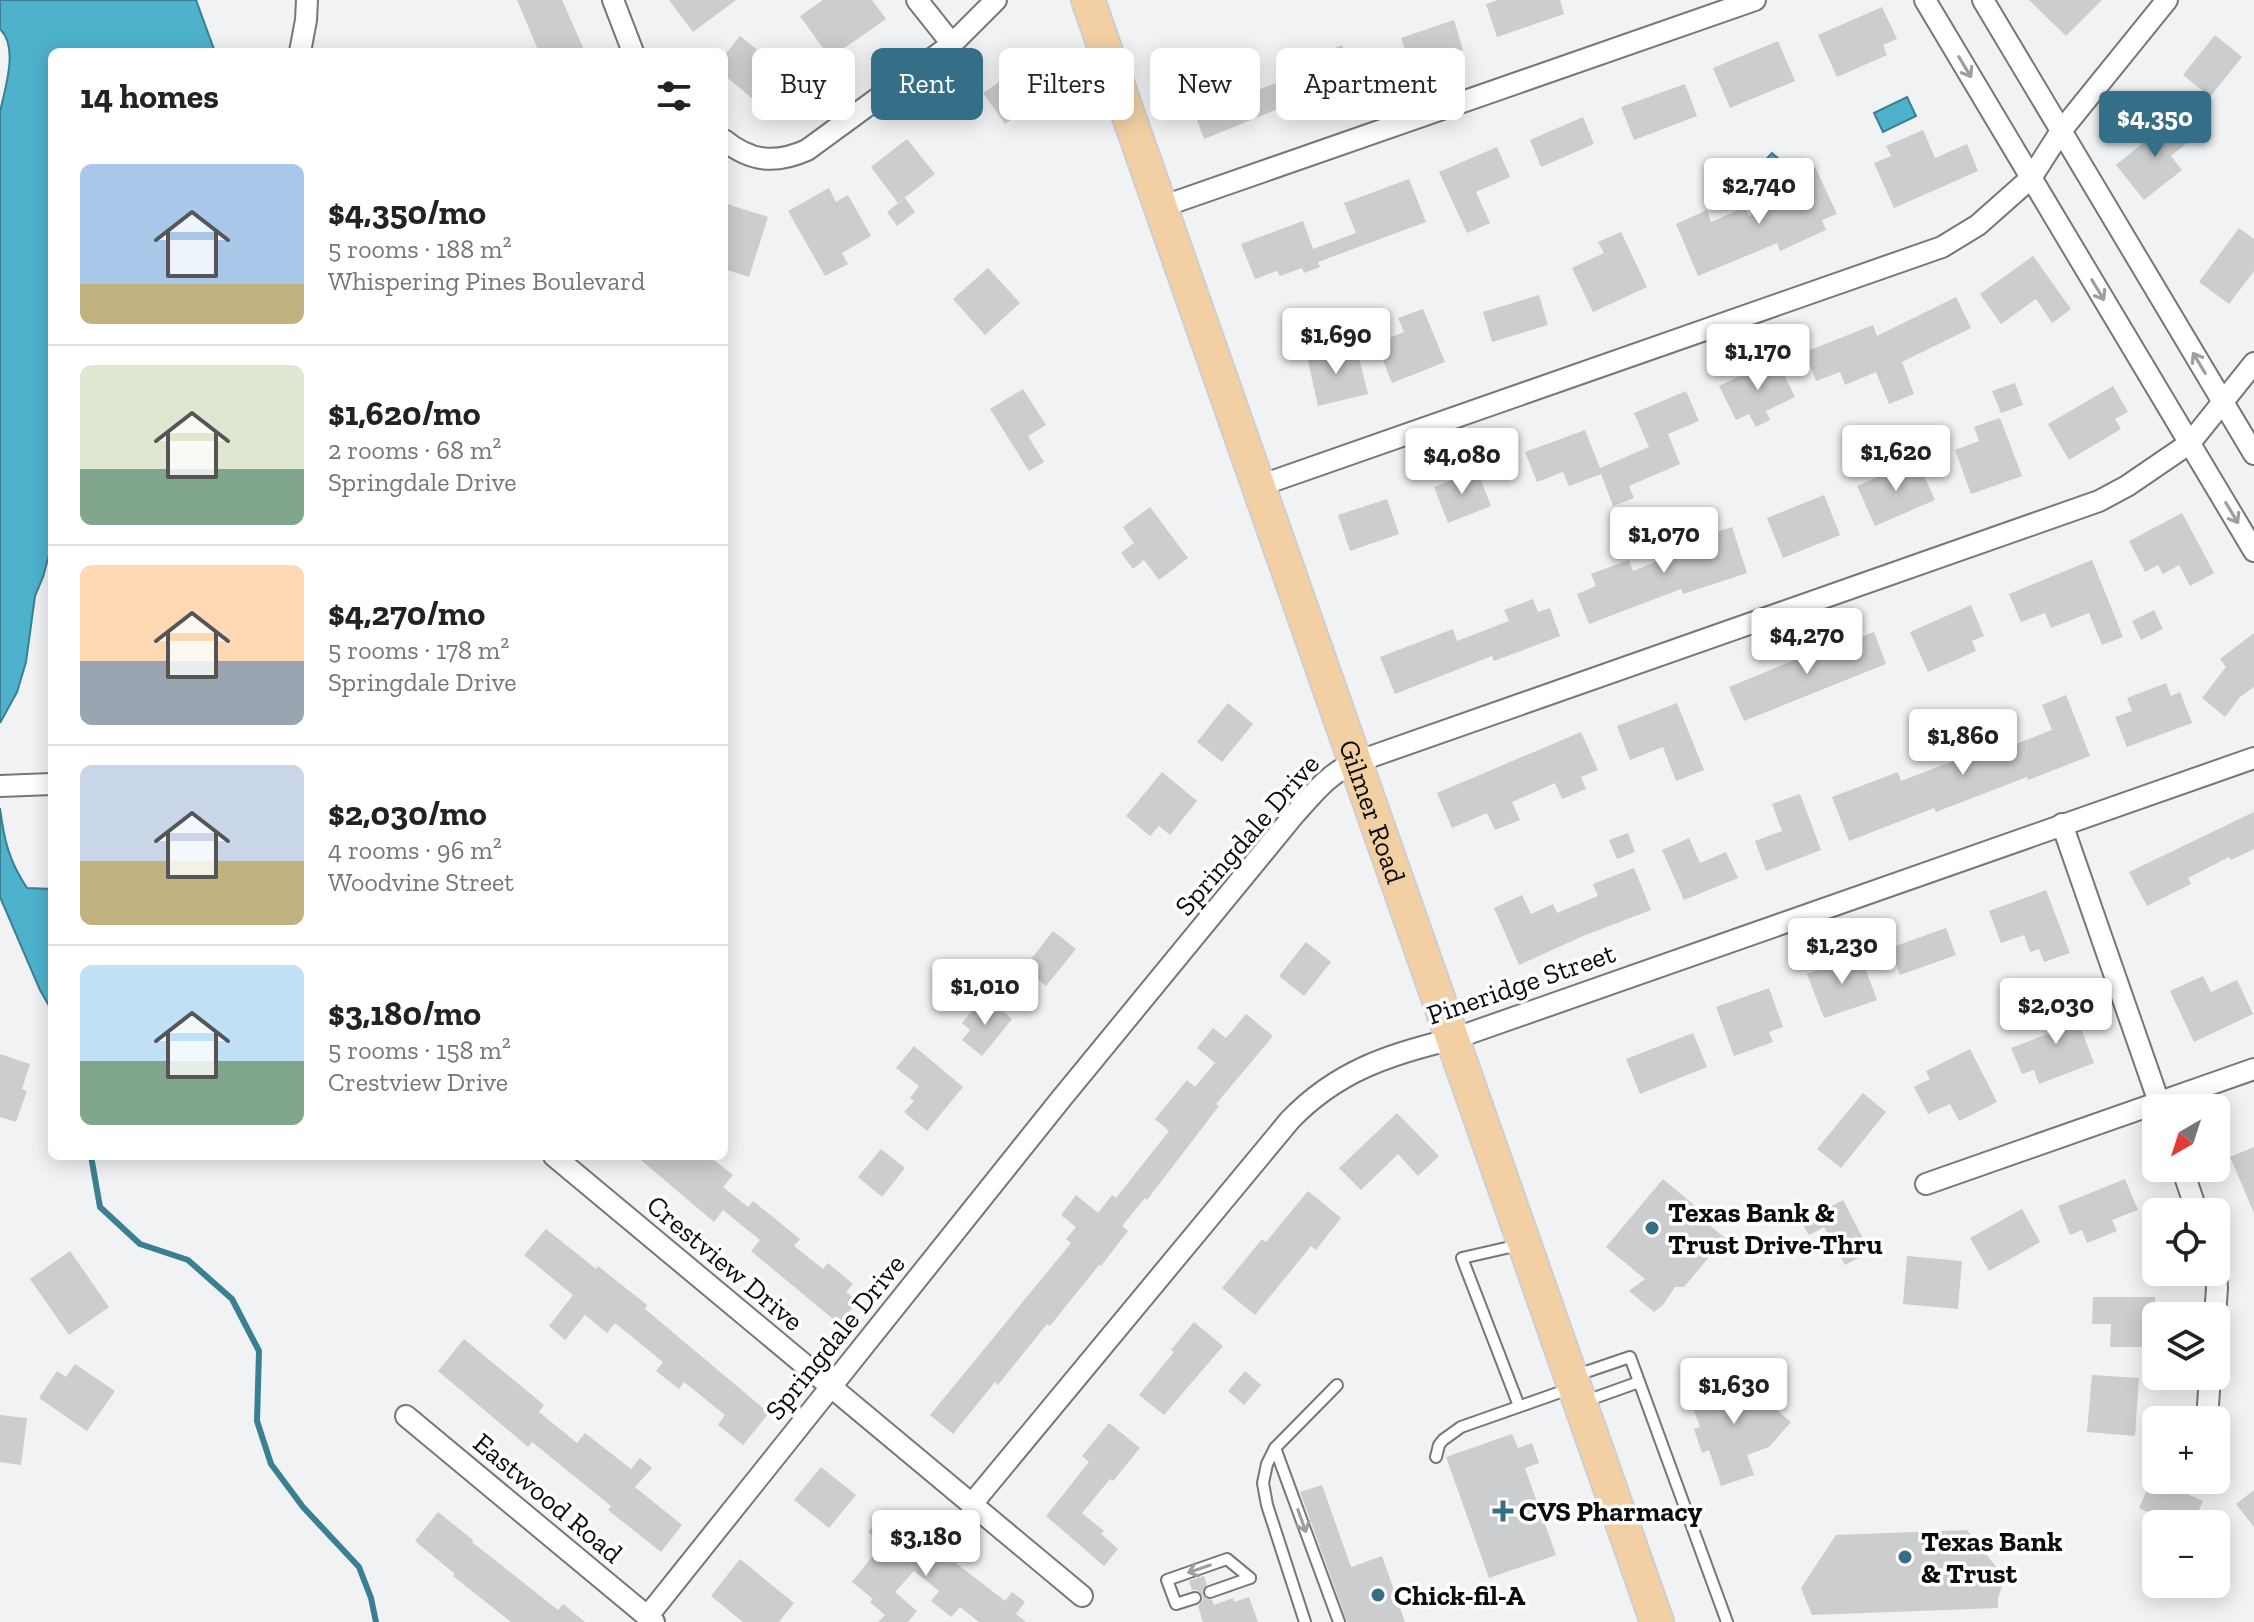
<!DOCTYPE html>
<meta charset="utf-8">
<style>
:root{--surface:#fff;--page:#f6f6f6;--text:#222;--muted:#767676;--line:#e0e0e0;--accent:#356f87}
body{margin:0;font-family:"Zilla Slab",serif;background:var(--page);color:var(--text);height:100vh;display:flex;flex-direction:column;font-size:30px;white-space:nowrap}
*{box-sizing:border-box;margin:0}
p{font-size:26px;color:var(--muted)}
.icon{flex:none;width:44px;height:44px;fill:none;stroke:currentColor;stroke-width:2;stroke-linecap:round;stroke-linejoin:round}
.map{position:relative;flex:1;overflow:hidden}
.sheet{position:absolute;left:48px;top:48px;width:680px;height:1112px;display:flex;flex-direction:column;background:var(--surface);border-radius:12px;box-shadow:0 4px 20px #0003}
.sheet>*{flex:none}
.hud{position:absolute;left:752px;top:48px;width:760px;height:72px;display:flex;gap:16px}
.needle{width:52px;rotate:219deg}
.controls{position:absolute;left:2142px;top:1094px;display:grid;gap:16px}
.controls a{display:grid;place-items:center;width:88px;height:88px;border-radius:12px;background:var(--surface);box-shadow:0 4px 20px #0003;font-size:40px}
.price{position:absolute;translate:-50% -68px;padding:0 18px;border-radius:8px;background:#fff;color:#222;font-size:26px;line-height:52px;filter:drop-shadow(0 2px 4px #0008)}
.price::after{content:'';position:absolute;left:50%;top:48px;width:24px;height:18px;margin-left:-12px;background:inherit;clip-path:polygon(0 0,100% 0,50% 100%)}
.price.selected{background:var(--accent);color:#fff}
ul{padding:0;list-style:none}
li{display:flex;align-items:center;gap:24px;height:200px;padding:0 32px}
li+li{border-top:2px solid var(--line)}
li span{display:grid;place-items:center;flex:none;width:224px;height:160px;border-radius:12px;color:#555}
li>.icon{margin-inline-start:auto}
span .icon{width:96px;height:96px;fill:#fffc;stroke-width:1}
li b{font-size:34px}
h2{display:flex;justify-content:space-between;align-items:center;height:96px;padding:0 32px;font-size:34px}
.pill{padding:0 28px;border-radius:12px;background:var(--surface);box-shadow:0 4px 20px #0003;font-size:28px;line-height:72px}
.pill.selected{background:var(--accent);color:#fff}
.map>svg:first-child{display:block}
</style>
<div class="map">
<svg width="2254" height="1622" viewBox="0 0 2254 1622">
<rect width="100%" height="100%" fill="#f0f2f4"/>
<g fill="#4eb2cd" stroke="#3a8093" stroke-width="2">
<path d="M0,0H196L215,52H52V544L43,577L35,596L26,662L17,692L0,723V112C5,88 19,47 0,29Z"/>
<path d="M1907,97L1916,116L1883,132L1874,113Z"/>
<path d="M1772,153L1782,162L1764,183L1753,174Z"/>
<path d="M0,808C4,840 9,861 27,888L52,889V1011L40,990L0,897Z"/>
</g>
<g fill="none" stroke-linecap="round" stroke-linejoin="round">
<path stroke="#3a8093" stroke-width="6" d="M91,1156L100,1207L140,1244L188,1260L232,1299L259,1351L257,1421L271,1464L303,1507L359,1567L371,1598L376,1622"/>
</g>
<g fill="#cccdcf">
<path d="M517,0H562L585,52H539Z"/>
<path d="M669,0H736L693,32Z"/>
<path d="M823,0H872L886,19L830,58L800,16Z"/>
<path d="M1498,0H1560L1564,14L1497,37L1486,4Z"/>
<path d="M2029,0H2102L2066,36Z"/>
<path d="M1882,7L1897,39L1883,45L1887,55L1837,77L1818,35Z"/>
<path d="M1454,20L1463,50L1411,67L1401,38Z"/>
<path d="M2215,35L2242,57L2210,97L2183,75Z"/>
<path d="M740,36L797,82L771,114L724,75V56Z"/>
<path d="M1778,41L1795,81L1730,108L1713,68Z"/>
<path d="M1342,45L1357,82L1289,108L1288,105L1204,139L1192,107L1205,101L1200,91L1230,79L1236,94L1251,88L1253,92L1301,73L1297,62Z"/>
<path d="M1036,57L1058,88L1005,124L983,93Z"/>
<path d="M1685,84L1697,116L1634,140L1621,107Z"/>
<path d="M1583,117L1594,144L1541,167L1530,140Z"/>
<path d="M2175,117L2192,139L2171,156L2182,170L2144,200L2116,165Z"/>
<path d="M1923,130L1935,158L1967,144L1978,171L1894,208L1874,163L1891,156L1886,146Z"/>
<path d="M907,139L935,174L898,203L871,167Z"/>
<path d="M1497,147L1510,177L1476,192L1490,223L1467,233L1439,172Z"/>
<path d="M1815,167L1837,214L1822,220L1826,230L1780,251L1777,243L1698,276L1676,224L1707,210L1711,222L1745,207L1749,216L1776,204L1773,197L1795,187L1791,178Z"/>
<path d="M1409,179L1426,222L1318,262L1320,267L1304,273L1302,268L1280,276L1277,271L1255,279L1241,244L1303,221L1313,249L1356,233L1344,203Z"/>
<path d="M829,188L836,202L848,195L871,236L842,253L848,264L825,276L788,211Z"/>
<path d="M905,198L915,212L897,226L887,212Z"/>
<path d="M724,203L768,217L749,277L724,269Z"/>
<path d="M2239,228L2254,239V271L2229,304L2199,282Z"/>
<path d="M1621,232L1647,287L1593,312L1572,268L1604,253L1598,242Z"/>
<path d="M2033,256L2071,309L2052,323L2036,299L2001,324L1980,294Z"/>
<path d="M988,268L1020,303L985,335L953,299Z"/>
<path d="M1539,295L1548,325L1492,342L1483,312Z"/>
<path d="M1956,297L1971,328L1902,362L1914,394L1889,404L1876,372L1845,385L1840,372L1816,381L1805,352L1873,325L1877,336Z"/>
<path d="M1423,309L1445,362L1392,383L1376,343L1404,332L1398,318Z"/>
<path d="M1330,346L1332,356L1357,350L1368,394L1318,406L1306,352Z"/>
<path d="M1776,358L1795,397L1766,411L1770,420L1756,427L1749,414L1736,420L1719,386Z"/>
<path d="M2015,383L2023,405L2001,413L1992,391Z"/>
<path d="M2113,386L2128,412L2115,419L2121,429L2069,460L2048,424Z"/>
<path d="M1023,389L1046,425L1028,436L1044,462L1029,471L990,409Z"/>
<path d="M1686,391L1699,421L1668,434L1680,464L1629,486L1634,498L1613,506L1601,474L1569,486L1563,472L1537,482L1525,452L1585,430L1600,468L1649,447L1634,413Z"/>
<path d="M2000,418L2022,476L1971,494L1955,450L1979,441L1974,427Z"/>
<path d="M1917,460L1935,500L1875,526L1857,486Z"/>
<path d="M1477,470L1491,506L1448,523L1434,487Z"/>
<path d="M1824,495L1840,535L1783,558L1767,518Z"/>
<path d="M1387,499L1399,534L1350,551L1338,515Z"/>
<path d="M1150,507L1188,558L1159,580L1144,560L1133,569L1121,553L1134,543L1123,527Z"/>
<path d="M2182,513L2214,573L2190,586L2179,565L2163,574L2158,565L2145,572L2129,541Z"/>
<path d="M1732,527L1747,573L1683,594L1681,589L1589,624L1577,594L1596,586L1591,574L1629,560L1633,571L1670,556L1668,548Z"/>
<path d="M2092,560L2123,637L2102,645L2089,613L2051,628L2045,613L2021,622L2009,594Z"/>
<path d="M1533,599L1538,612L1550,608L1560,636L1494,661L1492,656L1395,694L1380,657L1453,629L1457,641L1509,621L1504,610Z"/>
<path d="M1971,605L1984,636L1972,641L1976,651L1928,672L1910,632Z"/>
<path d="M2154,610L2163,629L2141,640L2132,621Z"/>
<path d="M1874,632L1886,664L1744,721L1729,687L1804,656L1805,659Z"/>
<path d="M2254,633V687L2240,697L2225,717L2202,698L2226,667L2220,659Z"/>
<path d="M2166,683L2171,696L2180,692L2192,723L2127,747L2115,717L2132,711L2127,698Z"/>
<path d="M2066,695L2090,756L2028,780L2027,777L1936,812L1934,808L1849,841L1832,797L1898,772L1901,781L1990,747L1992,753L2052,730L2042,705Z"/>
<path d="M1228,703L1253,724L1222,762L1197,742Z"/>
<path d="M1677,703L1704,770L1676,781L1663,747L1630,760L1617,726Z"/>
<path d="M1581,732L1598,770L1581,777L1586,789L1562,799L1555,783L1512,802L1520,820L1495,830L1487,813L1452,828L1437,793Z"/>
<path d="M1162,772L1197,801L1170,835L1159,826L1150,836L1126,816Z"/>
<path d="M1800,794L1821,850L1766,871L1755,841L1782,831L1772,804Z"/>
<path d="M2254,812V849L2231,860L2229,857L2188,878L2191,884L2147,906L2129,872Z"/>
<path d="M1628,833L1635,852L1617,859L1609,840Z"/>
<path d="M1689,838L1700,863L1726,852L1738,878L1684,900L1662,850Z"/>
<path d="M1634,868L1651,910L1583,936L1519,965L1494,908L1522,895L1531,914L1553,904L1557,913L1598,896L1593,884Z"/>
<path d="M2046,890L2070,953L2044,962L2039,949L2030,952L2024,935L2001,943L1989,911Z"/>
<path d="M1946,928L1956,955L1900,975L1890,948Z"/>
<path d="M1053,931L1076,949L1046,986L1024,968Z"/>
<path d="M1306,942L1331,962L1304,996L1279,976Z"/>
<path d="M1860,954L1877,1000L1824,1018L1807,974Z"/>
<path d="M2203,976L2211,992L2237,980L2253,1014L2194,1042L2170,991Z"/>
<path d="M1769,988L1783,1027L1769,1032L1773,1042L1734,1056L1716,1007Z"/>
<path d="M2069,997L2094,1063L2039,1084L2034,1070L2022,1074L2011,1048L2053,1032L2044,1007Z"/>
<path d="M991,1001L1012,1019L982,1056L962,1040L970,1030L962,1023L975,1007L982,1012Z"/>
<path d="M1246,1014L1273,1036L1216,1104L1219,1106L1147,1200L1145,1198L1122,1226L1128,1231L1101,1266L1099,1265L1050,1326L1047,1324L998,1385L995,1382L953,1434L930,1415L1071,1243L1066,1239L1076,1227L1061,1215L1076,1195L1098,1213L1112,1195L1116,1198L1169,1131L1155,1119L1187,1080L1195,1087L1215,1063L1197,1048L1213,1028L1226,1038Z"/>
<path d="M1693,1033L1707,1067L1640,1094L1626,1059Z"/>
<path d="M914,1046L963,1087L927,1131L904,1112L914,1101L910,1098L919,1086L896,1068Z"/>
<path d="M1970,1049L1997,1102L1959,1121L1950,1104L1928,1114L1914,1087L1930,1079L1926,1071Z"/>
<path d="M0,1054L30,1064L22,1089L27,1091L16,1122L0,1117Z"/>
<path d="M1863,1093L1886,1112L1841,1168L1817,1149Z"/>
<path d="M1397,1113L1439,1156L1418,1176L1398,1154L1361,1190L1339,1168Z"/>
<path d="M2254,1147V1213L2230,1157Z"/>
<path d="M881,1149L905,1168L882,1197L858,1177Z"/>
<path d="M636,1156H709L733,1175L723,1187L748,1207L753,1201L800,1239L794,1246L823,1269L828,1263L853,1284L846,1292L858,1301L839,1324L751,1251L760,1240L723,1210L714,1222Z"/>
<path d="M1663,1179L1706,1215L1708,1224L1725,1238L1684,1287H1675L1663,1305L1654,1312L1629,1291L1645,1279L1606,1247Z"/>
<path d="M2125,1179L2138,1210L2112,1220L2117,1231L2087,1243L2082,1230L2070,1235L2058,1206Z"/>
<path d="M1308,1191L1341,1218L1316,1250L1311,1246L1255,1315L1222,1288L1262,1239L1266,1242Z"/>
<path d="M1843,1200L1870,1252L1845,1265L1824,1227L1809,1235L1801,1222Z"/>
<path d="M2022,1209L2040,1242L1989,1271L1970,1238Z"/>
<path d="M546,1229L596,1269L598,1266L647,1305L645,1309L769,1413L743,1445L718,1425L725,1415L684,1382L679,1389L656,1371L663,1362L615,1323L607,1333L585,1315L565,1340L549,1326L573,1295L524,1255Z"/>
<path d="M70,1251L109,1307L69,1335L30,1279Z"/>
<path d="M1907,1256L1962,1261L1958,1309L1903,1304Z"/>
<path d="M2093,1297H2155V1347H2110L2111,1324H2092Z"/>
<path d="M1194,1322L1223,1346L1164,1415L1139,1395L1174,1352L1171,1350Z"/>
<path d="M464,1339L544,1405L539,1412L577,1443L585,1433L631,1469L640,1458L652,1468L635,1487L682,1525L661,1552L608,1510L611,1506L532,1442L528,1447L438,1371Z"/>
<path d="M75,1364L115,1391L87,1431L39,1398L57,1371L66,1377Z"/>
<path d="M1245,1371L1261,1385L1244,1405L1228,1391Z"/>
<path d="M1741,1373L1744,1383L1791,1422L1769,1447L1747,1455L1754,1475L1721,1486L1709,1450L1702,1453L1694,1429L1700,1427L1687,1391Z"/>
<path d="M2092,1375L2139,1378L2135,1436L2087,1432Z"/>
<path d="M0,1415L27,1418L21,1465L0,1462Z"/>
<path d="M1109,1423L1140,1448L1113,1481L1110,1479L1082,1513L1104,1531L1101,1534L1118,1549L1104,1566L1046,1516L1089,1462L1082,1456Z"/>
<path d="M1512,1434L1518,1448L1532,1443L1539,1463L1525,1468L1556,1555L1489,1578L1446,1457Z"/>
<path d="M821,1467L856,1495L829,1528L794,1500Z"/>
<path d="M2152,1478L2203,1501L2192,1524H2173L2139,1508Z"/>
<path d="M1322,1485L1351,1567L1382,1556L1405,1622H1347L1300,1492Z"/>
<path d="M2254,1490V1527L2236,1504Z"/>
<path d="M886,1509L1005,1601L1012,1592L1025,1602L1016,1614L1026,1622H979L960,1607L951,1617L931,1601L939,1591L914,1571L895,1592L917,1611L908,1622H878L885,1615L870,1602L873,1599L852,1582L882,1544L868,1532Z"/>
<path d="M438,1512L473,1540L472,1542L558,1610L563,1604L585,1622H511L453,1576L455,1574L415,1541Z"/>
<path d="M1967,1530L2005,1578L1998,1598V1608L1812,1615L1801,1588L1836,1535Z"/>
<path d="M740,1559L794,1603L779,1622H743L711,1596Z"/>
<path d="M1204,1576L1207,1585L1202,1591L1205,1598L1212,1600L1214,1605L1233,1598L1234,1602L1249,1597L1258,1622H1203L1198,1606L1203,1600L1202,1595L1197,1590H1192L1189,1581Z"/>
</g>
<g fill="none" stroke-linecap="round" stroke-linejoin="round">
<g stroke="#757778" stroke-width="14">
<g id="lane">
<path d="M1519,1245L1462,1258L1519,1406"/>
<path d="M1574,1376L1630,1357L1727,1622"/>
<path d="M1583,1402L1639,1382"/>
<path d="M1275,1448L1339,1622"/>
<path d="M1436,1457L1439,1445L1443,1440L1461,1427L1569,1389"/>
<path d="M1210,1592L1250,1578"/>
<path d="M1195,1598L1176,1604L1167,1580L1227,1559L1250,1578"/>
<path d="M1305,1622L1267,1505L1263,1483L1267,1464L1275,1448L1337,1385"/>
</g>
</g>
<g stroke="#757778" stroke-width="24">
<g id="street">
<path d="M613,0L633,52"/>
<path d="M917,0L952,44"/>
<path d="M1925,0L2254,551"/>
<path d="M1983,0L2254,454"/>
<path d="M300,52L306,20L307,0"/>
<path d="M724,140C751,162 776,164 807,150L952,44L996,0"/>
<path d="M1161,207L1755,0"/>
<path d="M1259,486L1942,247L1978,225L2031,178L2061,131L2167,0"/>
<path d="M0,786L52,784"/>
<path d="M2062,824L2161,1108"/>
<path d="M554,1156L1082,1596"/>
<path d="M2182,1168L2197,1212"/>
<path d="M1926,1184L2254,1069"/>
<path d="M2215,1316L2217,1288L2216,1272"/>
<path d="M406,1416L654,1622"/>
<path d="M2207,1420L2210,1376"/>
<path d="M971,1505L1290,1120C1337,1071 1390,1054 1453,1039L2254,758"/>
<path d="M647,1617L1061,1099L1294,815C1312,795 1330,772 1356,762L2099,501L2127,486L2190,443L2254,363"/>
</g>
</g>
<g stroke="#cecece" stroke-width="36">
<g id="primary">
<path id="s1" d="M1088,0L1657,1622"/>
</g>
</g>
<use href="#lane" stroke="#fff" stroke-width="10"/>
<use href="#street" stroke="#fff" stroke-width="20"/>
<use href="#primary" stroke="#f2d0a3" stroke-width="32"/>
</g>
<defs><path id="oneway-shaft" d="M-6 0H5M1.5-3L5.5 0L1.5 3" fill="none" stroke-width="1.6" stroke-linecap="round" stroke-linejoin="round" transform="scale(2)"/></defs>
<g stroke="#9d9e9e">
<use href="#oneway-shaft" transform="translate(1965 67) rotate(59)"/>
<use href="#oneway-shaft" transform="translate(2098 290) rotate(59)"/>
<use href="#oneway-shaft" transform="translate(2199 363) rotate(-121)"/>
<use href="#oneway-shaft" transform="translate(2232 513) rotate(59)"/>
<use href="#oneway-shaft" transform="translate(1302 1521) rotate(70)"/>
<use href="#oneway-shaft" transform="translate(1199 1569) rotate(161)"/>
</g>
<g fill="#356f87" stroke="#fff" stroke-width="3">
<circle cx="1652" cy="1228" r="8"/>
<path d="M1499 1499h8v8h8v8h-8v8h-8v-8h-8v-8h8z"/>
<circle cx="1905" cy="1557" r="8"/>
<circle cx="1378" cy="1595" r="8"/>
</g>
<g text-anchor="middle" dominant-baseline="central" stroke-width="7" stroke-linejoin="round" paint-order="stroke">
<g font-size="28" fill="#0b0c0c" stroke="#fff">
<text stroke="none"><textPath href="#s1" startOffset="860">Gilmer Road</textPath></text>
<text transform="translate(1247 835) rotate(-49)">Springdale Drive</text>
<text transform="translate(1521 984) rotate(-19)">Pineridge Street</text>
<text transform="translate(725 1263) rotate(40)">Crestview Drive</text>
<text transform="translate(835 1337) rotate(-51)">Springdale Drive</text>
<text transform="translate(548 1498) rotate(40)">Eastwood Road</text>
</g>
<g font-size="28" font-weight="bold" fill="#0b0c0c" stroke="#fff" text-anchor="start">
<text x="1668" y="1212">Texas Bank &amp;<tspan x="1668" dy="32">Trust Drive-Thru</tspan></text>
<text x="1519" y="1511">CVS Pharmacy</text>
<text x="1921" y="1541">Texas Bank<tspan x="1921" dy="32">&amp; Trust</tspan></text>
<text x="1394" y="1595">Chick-fil-A</text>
</g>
</g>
</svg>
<div class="controls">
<a><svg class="needle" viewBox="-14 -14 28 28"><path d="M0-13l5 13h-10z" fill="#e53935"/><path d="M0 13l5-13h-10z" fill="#767676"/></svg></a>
<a><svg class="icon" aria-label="locate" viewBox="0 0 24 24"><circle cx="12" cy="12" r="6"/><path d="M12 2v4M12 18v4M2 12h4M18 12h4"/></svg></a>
<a><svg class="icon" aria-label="layers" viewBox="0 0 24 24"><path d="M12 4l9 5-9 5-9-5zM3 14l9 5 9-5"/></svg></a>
<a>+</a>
<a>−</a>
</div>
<b class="price selected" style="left:2155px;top:159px">$4,350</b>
<b class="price" style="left:1759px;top:226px">$2,740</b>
<b class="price" style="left:1336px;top:376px">$1,690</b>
<b class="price" style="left:1758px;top:392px">$1,170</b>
<b class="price" style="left:1896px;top:493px">$1,620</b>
<b class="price" style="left:1462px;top:496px">$4,080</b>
<b class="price" style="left:1664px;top:575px">$1,070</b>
<b class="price" style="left:1807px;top:676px">$4,270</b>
<b class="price" style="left:1963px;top:777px">$1,860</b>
<b class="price" style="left:1842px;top:986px">$1,230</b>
<b class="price" style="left:985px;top:1027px">$1,010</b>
<b class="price" style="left:2056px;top:1046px">$2,030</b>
<b class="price" style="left:1734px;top:1426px">$1,630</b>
<b class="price" style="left:926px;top:1578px">$3,180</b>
<div class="hud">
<a class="pill">Buy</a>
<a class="pill selected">Rent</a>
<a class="pill">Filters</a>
<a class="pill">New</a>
<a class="pill">Apartment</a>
</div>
<section class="sheet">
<h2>14 homes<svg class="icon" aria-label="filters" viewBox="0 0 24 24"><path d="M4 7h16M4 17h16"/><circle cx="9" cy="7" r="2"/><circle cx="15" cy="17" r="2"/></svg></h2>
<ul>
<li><span style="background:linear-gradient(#a9c7e8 75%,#c2b280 0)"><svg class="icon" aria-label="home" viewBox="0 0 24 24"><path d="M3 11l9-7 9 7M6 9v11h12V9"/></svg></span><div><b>$4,350/mo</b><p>5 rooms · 188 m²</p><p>Whispering Pines Boulevard</p></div></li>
<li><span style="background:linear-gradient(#dfe7d0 65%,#7fa58c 0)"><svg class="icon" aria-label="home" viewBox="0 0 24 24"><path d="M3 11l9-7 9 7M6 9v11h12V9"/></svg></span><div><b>$1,620/mo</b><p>2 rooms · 68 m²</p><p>Springdale Drive</p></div></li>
<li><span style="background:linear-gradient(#ffd9b3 60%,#9aa5b1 0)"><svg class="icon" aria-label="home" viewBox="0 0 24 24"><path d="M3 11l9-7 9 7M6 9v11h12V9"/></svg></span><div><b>$4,270/mo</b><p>5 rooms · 178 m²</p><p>Springdale Drive</p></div></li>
<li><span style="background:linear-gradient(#c9d6e8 60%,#c2b280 0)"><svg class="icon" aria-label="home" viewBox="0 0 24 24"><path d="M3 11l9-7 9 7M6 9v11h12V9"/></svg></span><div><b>$2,030/mo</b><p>4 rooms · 96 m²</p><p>Woodvine Street</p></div></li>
<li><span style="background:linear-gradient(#bfe0f5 60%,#7fa58c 0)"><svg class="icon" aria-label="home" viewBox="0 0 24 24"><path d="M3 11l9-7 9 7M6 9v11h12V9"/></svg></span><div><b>$3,180/mo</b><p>5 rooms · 158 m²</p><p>Crestview Drive</p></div></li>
</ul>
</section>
</div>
